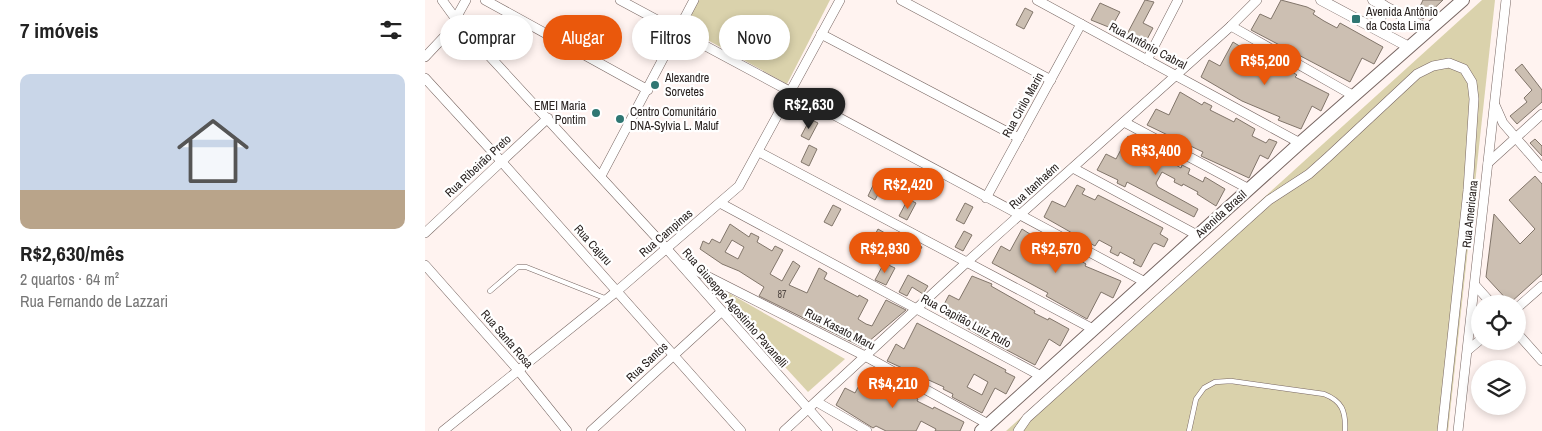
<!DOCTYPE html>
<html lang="pt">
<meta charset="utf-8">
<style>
:root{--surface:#fff;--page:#f2f2f2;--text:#222;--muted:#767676;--line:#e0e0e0;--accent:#ea580c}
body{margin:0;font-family:"Archivo Narrow",sans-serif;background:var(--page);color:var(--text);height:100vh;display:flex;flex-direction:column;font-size:19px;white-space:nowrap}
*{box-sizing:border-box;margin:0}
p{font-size:16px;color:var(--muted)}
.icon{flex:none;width:28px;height:28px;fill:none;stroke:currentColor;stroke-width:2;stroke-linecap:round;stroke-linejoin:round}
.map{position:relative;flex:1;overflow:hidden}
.drawer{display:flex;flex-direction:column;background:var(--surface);width:425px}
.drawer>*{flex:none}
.top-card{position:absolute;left:15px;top:15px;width:475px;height:45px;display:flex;gap:10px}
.tools{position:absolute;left:1046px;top:295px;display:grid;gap:10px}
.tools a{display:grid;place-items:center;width:55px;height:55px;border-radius:50%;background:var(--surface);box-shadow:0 2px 8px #0003;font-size:25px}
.price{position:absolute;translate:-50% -42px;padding:0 11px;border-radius:18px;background:var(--accent);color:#fff;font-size:16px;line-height:32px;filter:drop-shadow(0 1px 2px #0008)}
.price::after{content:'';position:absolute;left:50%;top:30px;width:15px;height:11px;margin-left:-8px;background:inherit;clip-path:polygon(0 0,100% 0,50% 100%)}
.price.active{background:#222;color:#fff}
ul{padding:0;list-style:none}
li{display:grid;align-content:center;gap:10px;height:265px;padding:0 20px}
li+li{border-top:1px solid var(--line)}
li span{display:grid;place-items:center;height:155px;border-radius:10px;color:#555}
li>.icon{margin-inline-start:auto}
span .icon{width:90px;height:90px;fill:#fffc;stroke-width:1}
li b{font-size:21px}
h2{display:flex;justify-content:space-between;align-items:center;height:60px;padding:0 20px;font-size:21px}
.pill{padding:0 18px;border-radius:22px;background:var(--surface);box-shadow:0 2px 8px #0003;font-size:18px;line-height:45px}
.pill.active{background:var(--accent);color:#fff}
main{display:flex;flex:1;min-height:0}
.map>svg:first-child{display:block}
</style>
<main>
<section class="drawer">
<h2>7 imóveis<svg class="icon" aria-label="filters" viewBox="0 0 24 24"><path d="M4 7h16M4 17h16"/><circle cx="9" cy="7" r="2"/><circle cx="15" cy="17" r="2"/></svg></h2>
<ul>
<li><span style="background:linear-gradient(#c9d6e8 75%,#b9a48a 0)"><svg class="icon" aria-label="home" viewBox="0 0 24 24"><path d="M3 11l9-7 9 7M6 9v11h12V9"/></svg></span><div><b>R$2,630/mês</b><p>2 quartos · 64 m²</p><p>Rua Fernando de Lazzari</p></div></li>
</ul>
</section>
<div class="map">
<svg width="1117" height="431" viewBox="0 0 1117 431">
<rect width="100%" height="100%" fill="#fff3f0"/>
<g fill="#dad2ac">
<path d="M274,0H405L362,84L259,27Z"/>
<path d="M1057,0H1070L1023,431H581Z"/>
<path d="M279,279L420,359L383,392Z"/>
</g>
<g fill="#ccbfb2" stroke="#81756a" fill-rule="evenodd">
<path d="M720,0L729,2L718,23L728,28L719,45L701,36Z"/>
<path d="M856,0L882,7L890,11L888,14L899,21L912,28L915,23L958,47L949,64L937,58L925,82L826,30L835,14L846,19Z"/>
<path d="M998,0H1018L998,19L991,15Z"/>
<path d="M675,3L695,12L686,28L666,20Z"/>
<path d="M600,8L608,12L599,29L591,25Z"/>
<path d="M808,42L840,62L842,58L861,68L872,75L870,77L904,94L896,111L887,106L876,129L853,120L855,117L817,101L776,77L784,60L795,66Z"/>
<path d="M1097,64L1117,90V102L1092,124L1085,116L1102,102L1099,98L1107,90L1090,70Z"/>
<path d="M755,92L777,105L779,102L787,106L785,110L809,122L811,118L830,129L827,136L841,143L844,139L852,142L843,159L835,155L824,178L776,156L778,152L722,125L731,109L744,115Z"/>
<path d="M385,119L393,123L384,140L376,136Z"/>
<path d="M703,136L732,154L729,159L742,165L744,161L756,168L757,165L765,169L763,174L778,182L780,177L800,189L791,206L772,194L773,192L758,184L757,186L749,182L750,179L737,172L731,183L733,187L773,209L769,217L702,182L700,187L692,183L693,180L672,170L681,154L691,159Z"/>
<path d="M1110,139L1117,146V156L1105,143Z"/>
<path d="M384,145L392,149L384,166L376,162Z"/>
<path d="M1110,176L1117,184V274L1085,303L1061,277L1069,214L1095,244L1110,229L1084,200Z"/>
<path d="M451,179L459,183L450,200L443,196Z"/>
<path d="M652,185L660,189L657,194L670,200L673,195L738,228L735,234L743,239L739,247L730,243L728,244L716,267L708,263L710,260L695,252L693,256L685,252L687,247L674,240L670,246L619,217L627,201L640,207Z"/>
<path d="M483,199L491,203L482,220L474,216Z"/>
<path d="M540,203L548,207L539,224L531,220Z"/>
<path d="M408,205L416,209L407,226L399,222Z"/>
<path d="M305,224L324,237L326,233L334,237L332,242L347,251L350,246L358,250L345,274L357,281L368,261L375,266L364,285L382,293L394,268L402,273L399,279L433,297L434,295L443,300L433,319L441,324L447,326L461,300L481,310L437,347L334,296L339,287L314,271L297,264L275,249L278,241L284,244L287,239L295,243ZM307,240L319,247L313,259L300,252Z"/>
<path d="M453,229L472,240L463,257L444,246Z"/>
<path d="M597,229L627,248L651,258L661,264L660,266L696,281L688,298L676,292L662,319L621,296L623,293L567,263L576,246L585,251Z"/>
<path d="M539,231L547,235L538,251L530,247Z"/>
<path d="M488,242L497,247L492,255L483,251Z"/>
<path d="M459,263L470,268L461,285L450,280Z"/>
<path d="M483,275L503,286L498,294L487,287L482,296L474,292Z"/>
<path d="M547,276L567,284L566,286L610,311L609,313L623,320L624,318L644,329L635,346L624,339L610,365L557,337L515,312L524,295L534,300Z"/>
<path d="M492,323L581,370L580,372L590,377L581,394L570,388L557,413L527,397L528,394L518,389L519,387L462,361L471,344L479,349ZM549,374L563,382L557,395L542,387Z"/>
<path d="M440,374L461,386L474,388L493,399L492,401L508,409L509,407L539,422L535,431H510L511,429L496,421L491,431H461L451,426L448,428L411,405L420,388L430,393Z"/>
</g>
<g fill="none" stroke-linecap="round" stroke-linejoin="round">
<g stroke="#786763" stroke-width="5.5">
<g id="service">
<path d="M65,291L93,267H101L182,299"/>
<path d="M764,431L771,399L779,388L790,382L806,381L899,394C917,401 921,411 920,431"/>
</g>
</g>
<g stroke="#786763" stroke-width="10">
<g id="minor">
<path d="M17,0L33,22L242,249L403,431"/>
<path d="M60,0L223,90"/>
<path d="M195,0L720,282"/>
<path d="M476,0L626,80"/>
<path d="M612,0L875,143"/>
<path d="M31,18L41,0"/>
<path d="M806,26L929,96"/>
<path d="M396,34L594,138"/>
<path d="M0,57L33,22"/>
<path d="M722,60L753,0"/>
<path d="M0,78L76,161L316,431"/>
<path d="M1070,105L1078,123L1117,168"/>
<path d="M699,122L824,189"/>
<path d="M334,152L668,329"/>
<path d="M1063,163L1117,114"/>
<path d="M648,168L772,235"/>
<path d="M176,176L269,0"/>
<path d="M561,198L656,24"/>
<path d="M295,203L616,376"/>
<path d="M0,233L123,118"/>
<path d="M258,264L440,356L563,424"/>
<path d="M0,265L93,370L142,431"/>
<path d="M1050,285L1067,304"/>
<path d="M1092,308L1117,286"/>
<path d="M1092,333L1117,361"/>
<path d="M1043,350L1055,340"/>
<path d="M392,402L442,431"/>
<path d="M18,431L192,291L314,186L415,0"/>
<path d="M166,431L296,312"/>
<path d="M359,431L542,262L806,26L832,0"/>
<path d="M593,431L602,418L844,200L884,174L903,157L992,74L1008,66L1024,63L1039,69L1047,82L1049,99L1043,190L1017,431"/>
<path d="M1033,431L1081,0"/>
</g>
</g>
<g stroke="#786763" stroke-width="11">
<g id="tertiary">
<path d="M896,0L984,47"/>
<path d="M948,0L1004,30"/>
<path d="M944,25C955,22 958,17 958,5"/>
</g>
</g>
<g stroke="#786763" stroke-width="14">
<path id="secondary" d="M556,431L875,143L1038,0"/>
</g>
<use href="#service" stroke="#fff" stroke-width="4.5"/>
<use href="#minor" stroke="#fff" stroke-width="9"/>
<use href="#tertiary" stroke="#fff" stroke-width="10"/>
<use href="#secondary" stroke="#fff" stroke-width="12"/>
</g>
<g fill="#2f7773" stroke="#fff" stroke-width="2">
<rect x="926" y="14" width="10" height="10" rx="2.5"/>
<circle cx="230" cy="85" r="5"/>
<circle cx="171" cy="113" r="5"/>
<circle cx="195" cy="119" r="5"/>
</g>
<g text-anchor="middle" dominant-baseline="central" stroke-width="4.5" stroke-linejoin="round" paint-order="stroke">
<g font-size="10" fill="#524944">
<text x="357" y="294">87</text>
</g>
<g font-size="12" fill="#292220" stroke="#fff" text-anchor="start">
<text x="941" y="12">Avenida Antônio<tspan x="941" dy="14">da Costa Lima</tspan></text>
<text x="240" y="78">Alexandre<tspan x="240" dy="14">Sorvetes</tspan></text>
<text x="161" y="106" text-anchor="end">EMEI Maria<tspan x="161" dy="14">Pontim</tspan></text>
<text x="205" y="112">Centro Comunitário<tspan x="205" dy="14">DNA-Sylvia L. Maluf</tspan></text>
</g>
<g font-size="12" fill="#292220" stroke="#fff">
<text transform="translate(723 46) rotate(28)">Rua Antônio Cabral</text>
<text transform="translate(598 105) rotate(-61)">Rua Cirilo Marin</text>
<text transform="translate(53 166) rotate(-43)">Rua Ribeirão Preto</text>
<text transform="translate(609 186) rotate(-42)">Rua Itanhaém</text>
<text transform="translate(796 214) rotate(-42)">Avenida Brasil</text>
<text transform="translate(1045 214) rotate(-84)">Rua Americana</text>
<text transform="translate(241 233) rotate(-41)">Rua Campinas</text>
<text transform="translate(168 245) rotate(48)">Rua Cajuru</text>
<text transform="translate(310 308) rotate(49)">Rua Giuseppe Agostinho Pavanelli</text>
<text transform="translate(541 321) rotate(28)">Rua Capitão Luiz Rufo</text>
<text transform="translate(415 329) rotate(27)">Rua Kasato Maru</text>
<text transform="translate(82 339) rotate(49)">Rua Santa Rosa</text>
<text transform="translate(222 362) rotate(-43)">Rua Santos</text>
</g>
</g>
</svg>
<div class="tools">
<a><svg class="icon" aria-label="locate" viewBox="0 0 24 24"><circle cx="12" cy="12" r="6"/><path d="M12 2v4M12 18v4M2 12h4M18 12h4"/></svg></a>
<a><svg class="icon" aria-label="layers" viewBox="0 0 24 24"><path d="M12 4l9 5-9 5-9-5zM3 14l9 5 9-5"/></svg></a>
</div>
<b class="price" style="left:840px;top:86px">R$5,200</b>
<b class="price active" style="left:384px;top:130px">R$2,630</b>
<b class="price" style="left:731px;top:176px">R$3,400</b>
<b class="price" style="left:483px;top:210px">R$2,420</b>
<b class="price" style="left:460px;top:274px">R$2,930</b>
<b class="price" style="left:631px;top:274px">R$2,570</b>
<b class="price" style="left:468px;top:409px">R$4,210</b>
<div class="top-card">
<a class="pill">Comprar</a>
<a class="pill active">Alugar</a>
<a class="pill">Filtros</a>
<a class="pill">Novo</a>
</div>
</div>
</main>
